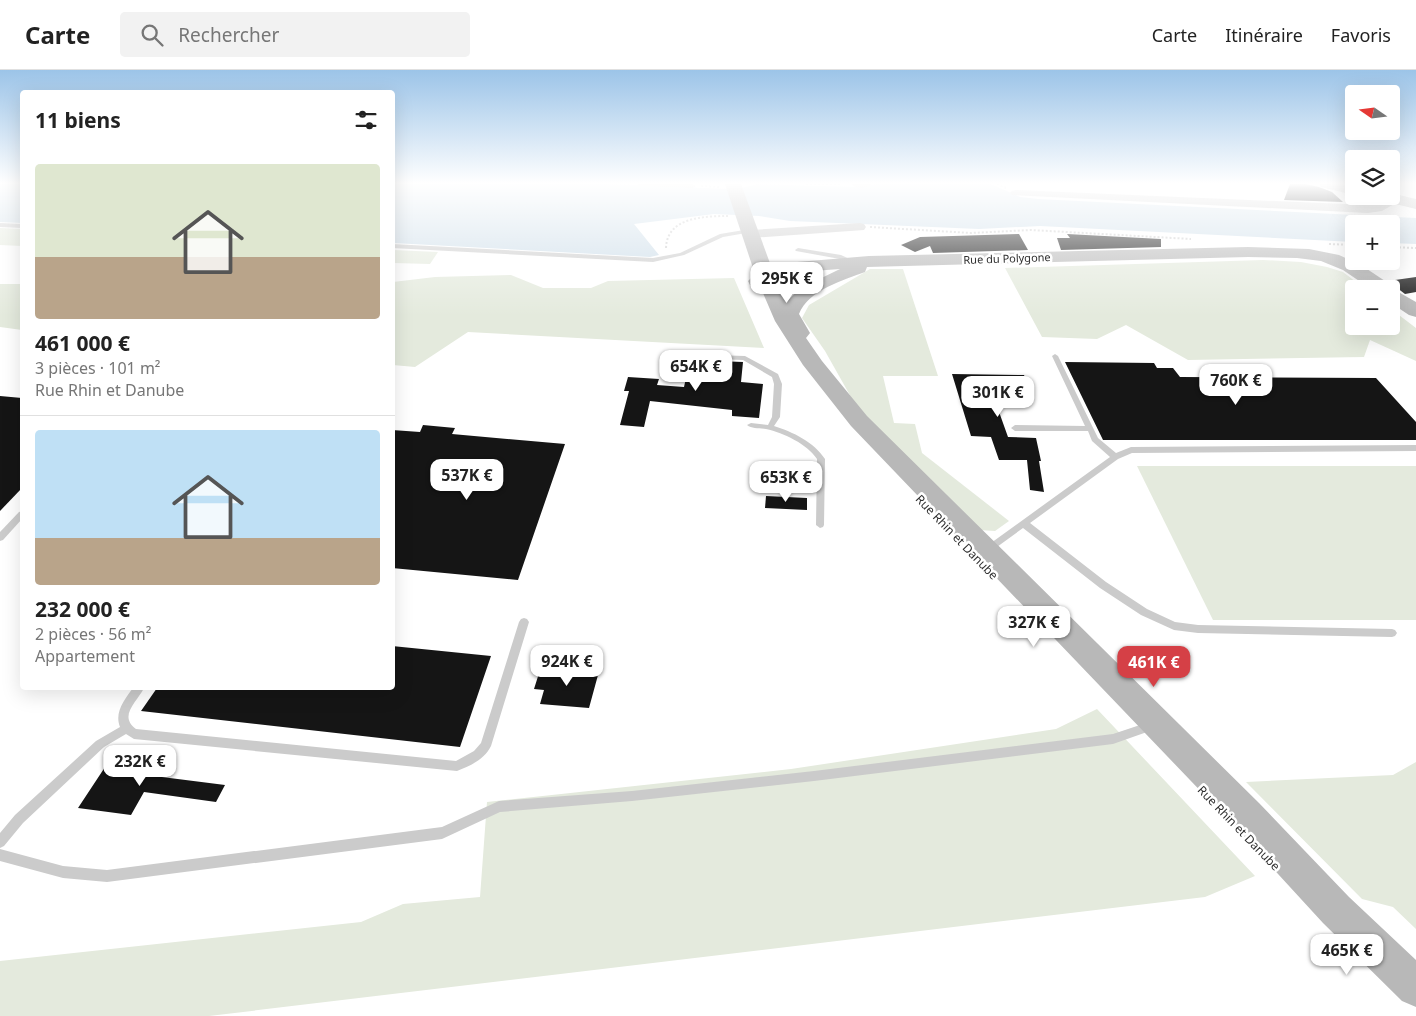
<!DOCTYPE html>
<html lang="fr">
<meta charset="utf-8">
<style>
:root{--surface:#fff;--page:#f2f2f2;--text:#222;--muted:#767676;--line:#e0e0e0;--accent:#d54046}
body{margin:0;font-family:"Noto Sans",sans-serif;background:var(--page);color:var(--text);height:100vh;display:flex;flex-direction:column;font-size:19px;white-space:nowrap}
*{box-sizing:border-box;margin:0}
p{font-size:16px;color:var(--muted)}
.icon{flex:none;width:28px;height:28px;fill:none;stroke:currentColor;stroke-width:2;stroke-linecap:round;stroke-linejoin:round}
.map{position:relative;flex:1;overflow:hidden}
.sheet{position:absolute;left:20px;top:20px;width:375px;height:600px;display:flex;flex-direction:column;background:var(--surface);border-radius:5px;box-shadow:0 5px 20px #0002}
.sheet>*{flex:none}
.needle{width:32px;rotate:284deg}
.fabs{position:absolute;left:1345px;top:15px;display:grid;gap:10px}
.fabs a{display:grid;place-items:center;width:55px;height:55px;border-radius:5px;background:var(--surface);box-shadow:0 5px 20px #0002;font-size:25px}
.price{position:absolute;translate:-50% -42px;padding:0 11px;border-radius:10px;background:#fff;color:#222;font-size:16px;line-height:32px;filter:drop-shadow(0 1px 2px #0008)}
.price::after{content:'';position:absolute;left:50%;top:30px;width:15px;height:11px;margin-left:-8px;background:inherit;clip-path:polygon(0 0,100% 0,50% 100%)}
.price.on{background:var(--accent);color:#fff}
ul{padding:0;list-style:none}
li{display:grid;align-content:center;gap:10px;height:265px;padding:0 15px}
li+li{border-top:1px solid var(--line)}
li span{display:grid;place-items:center;height:155px;border-radius:5px;color:#555}
li>.icon{margin-inline-start:auto}
span .icon{width:90px;height:90px;fill:#fffc;stroke-width:1}
li b{font-size:21px}
h2{display:flex;justify-content:space-between;align-items:center;height:60px;padding:0 15px;font-size:21px}
header{display:flex;align-items:center;gap:30px;box-sizing:border-box;height:70px;padding:0 25px;background:var(--surface);border-bottom:1px solid var(--line)}
header strong{font-size:24px}
nav{display:flex;gap:28px;margin-inline-start:auto;font-size:18px}
.search{width:350px;height:45px;background:var(--page);display:flex;align-items:center;gap:12px;box-sizing:border-box;padding:0 18px;border-radius:5px;color:var(--muted);font-size:19px}
.map>svg:first-child{display:block}
</style>
<header>
<strong>Carte</strong>
<div class="search"><svg class="icon" aria-label="search" viewBox="0 0 24 24"><circle cx="10" cy="10" r="6"/><path d="M15 15l6 6"/></svg>Rechercher</div>
<nav><a>Carte</a><a>Itinéraire</a><a>Favoris</a></nav>
</header>
<div class="map">
<svg width="1416" height="946" viewBox="0 0 1416 946">
<rect width="100%" height="100%" fill="#fff"/>
<g fill="#e4eadd">
<path d="M0,158L22,159V176L0,175Z"/>
<path d="M393,180L438,182L430,194L393,193Z"/>
<path d="M1263,190L1301,192L1327,197L1343,202L1365,219H1354V256H1391V239L1416,258V291L1370,270L1364,287L1188,290L1126,255L1097,269L1042,267L1005,198Z"/>
<path d="M870,199H903L938,306H883L894,353L915,354L922,383L1009,451L995,461L979,460L856,336L825,281L802,248L809,235Z"/>
<path d="M511,205L543,218H591L608,211L734,208L764,278L468,262L415,297L393,295V212L435,207Z"/>
<path d="M0,214H22V260L0,257Z"/>
<path d="M1137,396H1416V550H1213Z"/>
<path d="M1097,639L1255,806L1205,827L209,946H0V891L361,852L403,834L480,827L487,732L791,699L1056,659Z"/>
<path d="M1416,692V859L1393,837L1362,829L1246,712L1393,705Z"/>
</g>
<g fill="#cbdce8">
<path d="M0,114H22V153L0,152Z"/>
<path d="M392,114H610L727,119L742,118L757,114L855,117L876,114H991L1020,127L1038,129L1416,148V174L1391,173V154H1354V172L1040,156L979,159L790,151L759,146L714,144L634,154L659,185L650,187L393,173Z"/>
</g>
<g fill="#151515">
<path d="M1290,114H1305L1319,117L1332,122L1343,132L1284,130Z"/>
<path d="M1019,164L1028,180L933,183L930,176L915,182L901,175L920,167Z"/>
<path d="M1067,164L1161,169V177L1061,180L1057,168H1070Z"/>
<path d="M1416,207V222L1405,224L1388,211Z"/>
<path d="M690,290L743,292L741,312L763,314L759,348L732,346V340L650,331L644,357L620,355L629,321H624L628,307L659,309L657,315L684,317Z"/>
<path d="M1065,292L1154,293L1157,298H1173L1180,307L1376,308L1416,352V370H1103Z"/>
<path d="M952,304L1024,305L1032,325H993L1008,367L1036,368L1041,391H1039L1044,422L1030,420L1027,390H999L991,367L971,366Z"/>
<path d="M0,326L22,328V418L0,441Z"/>
<path d="M423,355L455,358L452,364L565,374L518,510L392,498V360L420,362Z"/>
<path d="M766,426L807,428V440L765,438Z"/>
<path d="M392,576L491,586L460,677L141,641L157,618H392Z"/>
<path d="M563,594L579,596L578,603L598,605L589,638L540,634L544,620L534,619L540,600L561,602Z"/>
<path d="M111,688L161,693L154,706L225,715L216,732L144,722L131,745L78,738Z"/>
</g>
<g fill="none" stroke-linecap="round" stroke-linejoin="round">
<g stroke="#cbcbcb" stroke-width="2" stroke-dasharray="2 2" stroke-linecap="butt">
<path d="M806,114H840"/>
<path d="M997,114L1006,118"/>
<path d="M701,116L720,117"/>
<path d="M870,157L971,163L1031,160L1191,169"/>
<path d="M1329,174L1354,175"/>
<path d="M1391,177L1416,178"/>
<path d="M666,178C667,147 704,146 729,146"/>
</g>
<g fill="#cbcbcb" fill-rule="evenodd">
<path d="M637,114H693L696,116L693,118L639,116Z"/>
<path d="M0,153L22,154V158L0,157Z"/>
<path d="M750,159L753,161L752,162L723,167L684,185L653,192L392,178V174L653,188L680,183L720,164Z"/>
<path d="M798,178L841,185L856,192L853,194L840,189L796,181L795,180Z"/>
<path d="M684,284L745,286L778,304L782,314L780,347L774,356C793,362 814,372 825,389L824,455L823,457L820,458L816,455L817,389C807,374 784,363 766,359C759,358 752,359 747,355L751,353L768,355L772,347L774,314L772,307L743,290L686,288L683,290L681,302H675L674,300L677,289Z"/>
<path d="M1055,284L1058,286L1098,368L1116,383L1131,377L1416,375V381L1132,383L1118,389L1030,453L1106,512L1147,539L1175,552L1198,555L1392,559L1395,560L1397,563L1395,566L1392,567L1198,563L1174,560L1141,545L1100,518L1023,458L990,482H984L983,480L984,478L1110,387L1092,371L1088,361H1015L1011,358L1015,355L1085,356L1052,286Z"/>
<path d="M22,441V449L3,470L0,471V462L19,442Z"/>
<path d="M524,548L527,549L529,552L491,676C485,689 470,696 457,701L134,669L126,664L104,677L23,753L4,776L0,778V763L15,745L96,671L120,657C114,642 125,629 133,618H144C137,632 118,646 136,659L456,691L474,681L481,673L519,552L521,549Z"/>
<path d="M1143,654L1147,656L1148,659L1147,662L1113,674L814,711L632,731L500,742L442,769L107,812L63,808L0,791V779L63,796L107,800L442,757L499,731L632,721L814,701L1113,664Z"/>
</g>
<g fill="#cbcbcb" fill-rule="evenodd">
<path d="M851,114H871C867,119 855,119 851,114Z"/>
<path d="M1016,120L1368,135H1376L1395,127L1401,130L1382,141L1368,143L1012,125L1010,123L1012,121Z"/>
<path d="M860,153L864,154L866,157L864,160L751,168L745,164L751,160Z"/>
</g>
<g fill="#b8b8b8" fill-rule="evenodd">
<path d="M725,114H741L771,196L785,193L869,186L1248,177L1309,179L1339,185L1361,195L1391,215L1393,219L1416,232V247L1409,245L1391,233V219H1371L1343,200L1321,191L1297,188L1248,187L867,197L865,202C844,210 808,220 799,244L810,263L806,268L822,291L867,346L1259,733L1349,827L1416,890V937L1402,931L1323,853L1235,757L851,356L803,295L775,251L760,216L750,215L748,211L755,204ZM840,199L801,218L786,232L775,208L786,203Z"/>
<path d="M1319,114L1354,115V125L1321,117Z"/>
<path d="M1391,123L1416,129V139L1375,129L1373,126H1391Z"/>
</g>
</g>
<linearGradient id="sky" x2="0" y2="1"><stop stop-color="#9cc4e8"/><stop offset="0.46" stop-color="#fff"/><stop offset="1" stop-color="#fff" stop-opacity="0"/></linearGradient>
<rect width="1416" height="246" fill="url(#sky)"/>
<g text-anchor="middle" dominant-baseline="central" stroke-width="5" stroke-linejoin="round" paint-order="stroke">
<g font-size="11" fill="#2e2e2e" stroke="#fff">
<text transform="translate(1007 188) rotate(-2)">Rue du Polygone</text>
</g>
<g font-size="12" fill="#2e2e2e" stroke="#fff">
<text transform="translate(957 467) rotate(46)">Rue Rhin et Danube</text>
<text transform="translate(1239 758) rotate(46)">Rue Rhin et Danube</text>
</g>
</g>
</svg>
<div class="fabs">
<a><svg class="needle" viewBox="-14 -14 28 28"><path d="M0-13l5 13h-10z" fill="#e53935"/><path d="M0 13l5-13h-10z" fill="#767676"/></svg></a>
<a><svg class="icon" aria-label="layers" viewBox="0 0 24 24"><path d="M12 4l9 5-9 5-9-5zM3 14l9 5 9-5"/></svg></a>
<a>+</a>
<a>−</a>
</div>
<b class="price" style="left:787px;top:234px">295K €</b>
<b class="price" style="left:696px;top:322px">654K €</b>
<b class="price" style="left:1236px;top:336px">760K €</b>
<b class="price" style="left:998px;top:348px">301K €</b>
<b class="price" style="left:467px;top:431px">537K €</b>
<b class="price" style="left:786px;top:433px">653K €</b>
<b class="price" style="left:1034px;top:578px">327K €</b>
<b class="price" style="left:567px;top:617px">924K €</b>
<b class="price on" style="left:1154px;top:618px">461K €</b>
<b class="price" style="left:140px;top:717px">232K €</b>
<b class="price" style="left:1347px;top:906px">465K €</b>
<section class="sheet">
<h2>11 biens<svg class="icon" aria-label="filters" viewBox="0 0 24 24"><path d="M4 7h16M4 17h16"/><circle cx="9" cy="7" r="2"/><circle cx="15" cy="17" r="2"/></svg></h2>
<ul>
<li><span style="background:linear-gradient(#dfe7d0 60%,#b9a48a 0)"><svg class="icon" aria-label="home" viewBox="0 0 24 24"><path d="M3 11l9-7 9 7M6 9v11h12V9"/></svg></span><div><b>461 000 €</b><p>3 pièces · 101 m²</p><p>Rue Rhin et Danube</p></div></li>
<li><span style="background:linear-gradient(#bfe0f5 70%,#b9a48a 0)"><svg class="icon" aria-label="home" viewBox="0 0 24 24"><path d="M3 11l9-7 9 7M6 9v11h12V9"/></svg></span><div><b>232 000 €</b><p>2 pièces · 56 m²</p><p>Appartement</p></div></li>
</ul>
</section>
</div>
